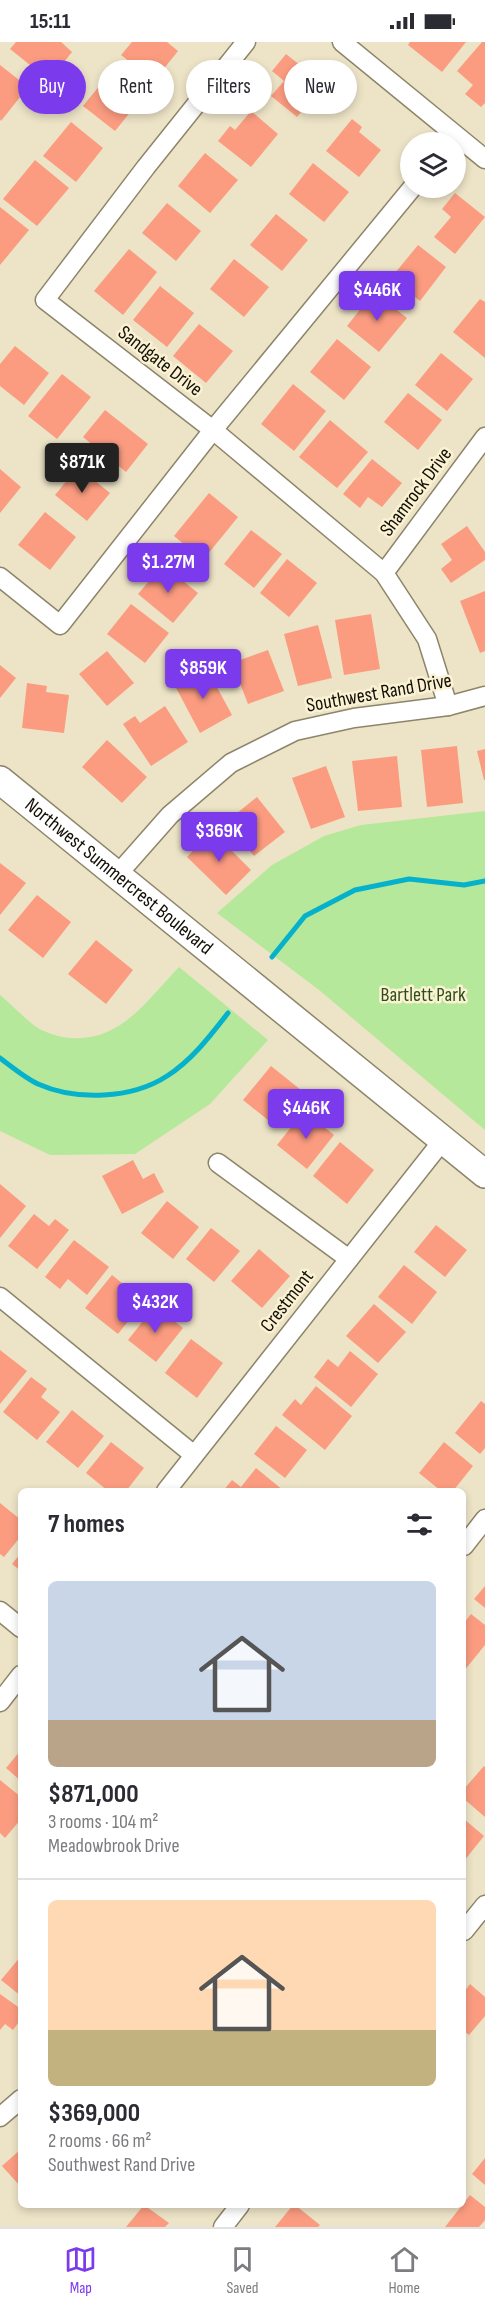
<!DOCTYPE html>
<meta charset="utf-8">
<style>
:root{--surface:#fff;--page:#f2f2f3;--text:#2b2b33;--muted:#7c7c81;--line:#e1e1e2;--accent:#7c3aed}
body{margin:0;font-family:"Sofia Sans Condensed",sans-serif;background:var(--page);color:var(--text);height:100vh;display:flex;flex-direction:column;font-size:22px;white-space:nowrap}
*{box-sizing:border-box;margin:0}
p{font-size:20px;color:var(--muted)}
.icon{flex:none;width:33px;height:33px;fill:none;stroke:currentColor;stroke-width:2;stroke-linecap:round;stroke-linejoin:round}
.map{position:relative;flex:1;overflow:hidden}
.side{position:absolute;left:18px;top:1446px;width:448px;height:720px;display:flex;flex-direction:column;background:var(--surface);border-radius:9px;box-shadow:0 3px 9px #0003}
.side>*{flex:none}
.guide{position:absolute;left:18px;top:18px;width:450px;height:54px;display:flex;gap:12px}
.tools{position:absolute;left:400px;top:90px;display:grid;gap:12px}
.tools a{display:grid;place-items:center;width:66px;height:66px;border-radius:50%;background:var(--surface);box-shadow:0 3px 9px #0003;font-size:30px}
.price{position:absolute;translate:-50% -51px;padding:0 14px;border-radius:6px;background:var(--accent);color:#fff;font-size:20px;line-height:39px;filter:drop-shadow(0 2px 3px #0008)}
.price::after{content:'';position:absolute;left:50%;top:36px;width:18px;height:14px;margin-left:-9px;background:inherit;clip-path:polygon(0 0,100% 0,50% 100%)}
.price.on{background:#222;color:#fff}
ul{padding:0;list-style:none}
li{display:grid;align-content:center;gap:12px;height:318px;padding:0 30px}
li+li{border-top:2px solid var(--line)}
li span{display:grid;place-items:center;height:186px;border-radius:9px;color:#555}
li>.icon{margin-inline-start:auto}
span .icon{width:108px;height:108px;fill:#fffc;stroke-width:1}
li b{font-size:26px}
h2{display:flex;justify-content:space-between;align-items:center;height:72px;padding:0 30px;font-size:26px}
.tag{padding:0 21px;border-radius:27px;background:var(--surface);box-shadow:0 3px 9px #0003;font-size:21px;line-height:54px}
.tag.on{background:var(--accent);color:#fff}
.status{display:flex;justify-content:space-between;align-items:center;height:42px;padding:0 30px;background:var(--surface);direction:ltr}
.status svg{height:16px;fill:currentColor}
.menu{display:flex;justify-content:space-around;align-items:center;height:84px;border-top:2px solid var(--line);background:var(--surface);font-size:16px;color:var(--muted)}
.menu a{display:grid;justify-items:center;gap:3px}
.menu .on{color:var(--accent)}
.map>svg:first-child{display:block}
</style>
<div class="status"><b>15:11</b><svg viewBox="0 0 49 12"><path d="M0 12V9h3v3zM5 12V6h3v6zM10 12V3h3v9zM15 12V0h3v12zM26 1h20v11H26zM47 4h2v5h-2z"/></svg></div>
<div class="map">
<svg width="485" height="2185" viewBox="0 0 485 2185">
<rect width="100%" height="100%" fill="#ede4c7"/>
<g fill="#b5e89b">
<path d="M485,769V1088L319,948L217,871L272,823L324,794L361,783Z"/>
<path d="M179,925L268,998L210,1062L135,1112L50,1113L0,1089V953C12,963 23,975 35,984C45,991 59,995 70,996C121,1000 147,958 179,925Z"/>
</g>
<g fill="none" stroke-linecap="round" stroke-linejoin="round">
<g stroke="#06b1cb" stroke-width="5">
<path d="M272,915L305,874L355,848L409,837L464,843L485,839"/>
<path d="M0,1016C12,1025 25,1036 38,1042C76,1059 132,1057 167,1034C192,1018 210,994 228,971"/>
</g>
</g>
<g fill="#fb9c80">
<path d="M16,0H61L72,10L57,29L47,21L40,31L10,7Z"/>
<path d="M132,0H167L178,9L154,39L121,13Z"/>
<path d="M410,0H466L442,30L408,3Z"/>
<path d="M482,0H485V61L481,65L465,52L473,43L457,29Z"/>
<path d="M286,12L324,42L297,75L271,54L284,39L272,29Z"/>
<path d="M0,23L28,45L1,79L0,77Z"/>
<path d="M105,37L136,63L115,89L83,64Z"/>
<path d="M251,69L278,92L251,125L218,99L230,84L235,88Z"/>
<path d="M352,77L362,85L359,90L381,108L359,135L326,109Z"/>
<path d="M71,80L103,106L76,140L43,114Z"/>
<path d="M205,111L238,138L210,171L178,144Z"/>
<path d="M35,118L69,146L37,184L3,157Z"/>
<path d="M313,121L349,150L324,180L289,152Z"/>
<path d="M455,151L485,175L455,212L434,195L451,175L442,167Z"/>
<path d="M167,161L201,189L176,219L142,191Z"/>
<path d="M0,165L29,188L0,223Z"/>
<path d="M276,172L308,198L282,229L250,203Z"/>
<path d="M418,203L446,225L420,259L391,236Z"/>
<path d="M129,207L157,230L123,273L94,249Z"/>
<path d="M234,217L269,245L244,275L210,247Z"/>
<path d="M160,244L194,271L167,305L133,278Z"/>
<path d="M374,250L407,276L379,310L347,284Z"/>
<path d="M480,257L485,260V316L453,290Z"/>
<path d="M199,282L233,309L206,341L173,314Z"/>
<path d="M337,297L371,325L344,358L310,330Z"/>
<path d="M15,304L49,331L24,363L0,344V322Z"/>
<path d="M441,311L473,337L447,369L415,343Z"/>
<path d="M62,332L91,355L57,397L28,374Z"/>
<path d="M293,342L326,369L294,409L261,382Z"/>
<path d="M408,351L442,378L418,408L384,380Z"/>
<path d="M105,368L148,402L126,430L83,395Z"/>
<path d="M330,378L368,410L337,446L299,415Z"/>
<path d="M372,417L402,441L382,465L368,455L360,466L343,452Z"/>
<path d="M78,425L110,451L87,479L55,453Z"/>
<path d="M0,427L21,445L0,471Z"/>
<path d="M209,451L238,475L203,518L174,494Z"/>
<path d="M45,470L76,495L50,528L18,503Z"/>
<path d="M467,484L485,510V518L451,541L441,527L452,518L441,502Z"/>
<path d="M251,488L282,512L254,546L224,522Z"/>
<path d="M287,517L317,541L289,575L260,551Z"/>
<path d="M163,523L198,551L173,581L138,552Z"/>
<path d="M485,549V609L480,611L460,559Z"/>
<path d="M131,562L169,591L145,621L107,592Z"/>
<path d="M371,572L380,627L344,633L335,578Z"/>
<path d="M318,583L332,636L298,644L284,592Z"/>
<path d="M268,608L284,649L248,662L232,621Z"/>
<path d="M107,609L134,641L107,664L79,632Z"/>
<path d="M0,623L16,636L0,656Z"/>
<path d="M206,625L232,673L200,691L174,642Z"/>
<path d="M27,641L47,644L46,650L69,653L64,691L22,686Z"/>
<path d="M165,664L188,700L151,724L123,682L135,674L140,681Z"/>
<path d="M107,698L147,735L122,761L82,725Z"/>
<path d="M457,704L463,761L427,765L421,708Z"/>
<path d="M485,707V738H484L477,709Z"/>
<path d="M397,714L402,765L358,769L352,719Z"/>
<path d="M326,724L345,775L311,787L292,736Z"/>
<path d="M257,755L285,790L254,814L226,780Z"/>
<path d="M212,789L251,828L226,853L187,815Z"/>
<path d="M0,821L26,841L0,873Z"/>
<path d="M37,853L71,880L43,916L8,888Z"/>
<path d="M96,898L133,928L106,962L68,932Z"/>
<path d="M271,1024L306,1052L278,1086L243,1058Z"/>
<path d="M304,1069L334,1093L307,1127L277,1103Z"/>
<path d="M340,1100L374,1128L347,1162L313,1134Z"/>
<path d="M133,1118L143,1137L154,1131L164,1150L122,1172L102,1134Z"/>
<path d="M0,1142L26,1164L0,1196Z"/>
<path d="M167,1159L199,1185L173,1217L141,1191Z"/>
<path d="M34,1172L49,1184L55,1177L69,1188L37,1227L8,1204Z"/>
<path d="M436,1183L467,1208L445,1235L414,1210Z"/>
<path d="M211,1186L240,1209L214,1240L186,1217Z"/>
<path d="M74,1198L109,1225L87,1253L68,1237L60,1247L45,1235Z"/>
<path d="M259,1207L290,1234L262,1266L231,1239Z"/>
<path d="M404,1223L437,1250L412,1282L378,1255Z"/>
<path d="M112,1233L144,1259L118,1292L85,1266Z"/>
<path d="M374,1262L406,1290L378,1321L346,1294Z"/>
<path d="M155,1264L183,1286L156,1320L128,1298Z"/>
<path d="M191,1297L223,1321L197,1356L165,1331Z"/>
<path d="M0,1308L27,1329L0,1362Z"/>
<path d="M350,1309L378,1332L351,1365L314,1335L328,1317L338,1325Z"/>
<path d="M31,1335L47,1347L41,1355L60,1370L37,1398L3,1370Z"/>
<path d="M316,1344L352,1374L325,1408L282,1373L295,1357L301,1363Z"/>
<path d="M481,1359L485,1362V1406L480,1412L455,1391Z"/>
<path d="M72,1368L104,1394L78,1426L46,1400Z"/>
<path d="M276,1384L307,1408L285,1436L254,1412Z"/>
<path d="M111,1400L144,1426L126,1449H108L86,1431Z"/>
<path d="M444,1400L473,1424L453,1449H441L419,1431Z"/>
<path d="M256,1426L284,1449H223L232,1438L241,1445Z"/>
<path d="M0,1461L21,1478V1494L4,1515L0,1512Z"/>
<path d="M21,1511V1529L12,1522Z"/>
<path d="M485,1544V1566L474,1557Z"/>
<path d="M471,1572L485,1583V1603L464,1629V1581Z"/>
<path d="M21,1708V1739L6,1726Z"/>
<path d="M484,1724L485,1725V1775L464,1757V1747Z"/>
<path d="M0,1738L21,1755V1777L5,1796L0,1791Z"/>
<path d="M464,1777L484,1794L464,1819Z"/>
<path d="M21,1914V1954L1,1938Z"/>
<path d="M470,1942L485,1955V1974L469,1993L464,1989V1950Z"/>
<path d="M0,1952L21,1967V1977L13,1988L5,1982L0,1988Z"/>
<path d="M21,2107V2145L2,2124Z"/>
<path d="M485,2116V2143L472,2132Z"/>
<path d="M470,2153L485,2165V2178L479,2185H445Z"/>
<path d="M144,2163L169,2181L165,2185H126Z"/>
<path d="M293,2163H295L320,2183L318,2185H275Z"/>
</g>
<g fill="none" stroke-linecap="round" stroke-linejoin="round">
<g stroke="#8d856a" stroke-width="21">
<g id="street">
<path d="M246,0L146,125L45,258L213,388L384,531L427,597L448,664"/>
<path d="M342,0L485,117"/>
<path d="M384,531L485,395"/>
<path d="M0,535L60,583L213,388L412,146"/>
<path d="M117,833L170,773L231,721L295,689L354,676L448,664L485,654"/>
<path d="M218,1121L349,1217"/>
<path d="M0,1255L194,1413"/>
<path d="M166,1449L443,1098"/>
<path d="M464,1504L485,1477"/>
<path d="M0,1569L21,1586"/>
<path d="M0,1660L21,1633"/>
<path d="M464,1889L485,1863"/>
<path d="M0,2075L21,2057"/>
<path d="M223,2185L240,2163"/>
</g>
</g>
<g stroke="#8d856a" stroke-width="30">
<g id="secondary">
<path id="s1" d="M0,738L485,1132"/>
</g>
</g>
<use href="#street" stroke="#fff" stroke-width="18"/>
<use href="#secondary" stroke="#fff" stroke-width="27"/>
</g>
<g text-anchor="middle" dominant-baseline="central" stroke-width="5" stroke-linejoin="round" paint-order="stroke">
<g font-size="20" fill="#120f06" stroke="#fbf2d4">
<text transform="translate(160 319) rotate(38)">Sandgate Drive</text>
<text transform="translate(416 450) rotate(-53)">Shamrock Drive</text>
<text transform="translate(379 651) rotate(-10)">Southwest Rand Drive</text>
<text stroke="none"><textPath href="#s1" startOffset="153">Northwest Summercrest Boulevard</textPath></text>
<text transform="translate(287 1259) rotate(-52)">Crestmont</text>
</g>
<g font-size="20" fill="#2d4e18" stroke="#fbf2d4">
<text x="423" y="953">Bartlett Park</text>
</g>
</g>
</svg>
<div class="tools">
<a><svg class="icon" aria-label="layers" viewBox="0 0 24 24"><path d="M12 4l9 5-9 5-9-5zM3 14l9 5 9-5"/></svg></a>
</div>
<b class="price" style="left:377px;top:280px">$446K</b>
<b class="price on" style="left:82px;top:452px">$871K</b>
<b class="price" style="left:168px;top:552px">$1.27M</b>
<b class="price" style="left:203px;top:658px">$859K</b>
<b class="price" style="left:219px;top:821px">$369K</b>
<b class="price" style="left:306px;top:1098px">$446K</b>
<b class="price" style="left:155px;top:1292px">$432K</b>
<div class="guide">
<a class="tag on">Buy</a>
<a class="tag">Rent</a>
<a class="tag">Filters</a>
<a class="tag">New</a>
</div>
<section class="side">
<h2>7 homes<svg class="icon" aria-label="filters" viewBox="0 0 24 24"><path d="M4 7h16M4 17h16"/><circle cx="9" cy="7" r="2"/><circle cx="15" cy="17" r="2"/></svg></h2>
<ul>
<li><span style="background:linear-gradient(#c9d6e8 75%,#b9a48a 0)"><svg class="icon" aria-label="home" viewBox="0 0 24 24"><path d="M3 11l9-7 9 7M6 9v11h12V9"/></svg></span><div><b>$871,000</b><p>3 rooms · 104 m²</p><p>Meadowbrook Drive</p></div></li>
<li><span style="background:linear-gradient(#ffd9b3 70%,#c2b280 0)"><svg class="icon" aria-label="home" viewBox="0 0 24 24"><path d="M3 11l9-7 9 7M6 9v11h12V9"/></svg></span><div><b>$369,000</b><p>2 rooms · 66 m²</p><p>Southwest Rand Drive</p></div></li>
</ul>
</section>
</div>
<nav class="menu">
<a class="on"><svg class="icon" aria-label="map" viewBox="0 0 24 24"><path d="M3 6l6-2 6 2 6-2v14l-6 2-6-2-6 2zM9 4v14M15 6v14"/></svg>Map</a>
<a><svg class="icon" aria-label="saved" viewBox="0 0 24 24"><path d="M7 4h10v16l-5-4-5 4z"/></svg>Saved</a>
<a><svg class="icon" aria-label="home" viewBox="0 0 24 24"><path d="M3 11l9-7 9 7M6 9v11h12V9"/></svg>Home</a>
</nav>
